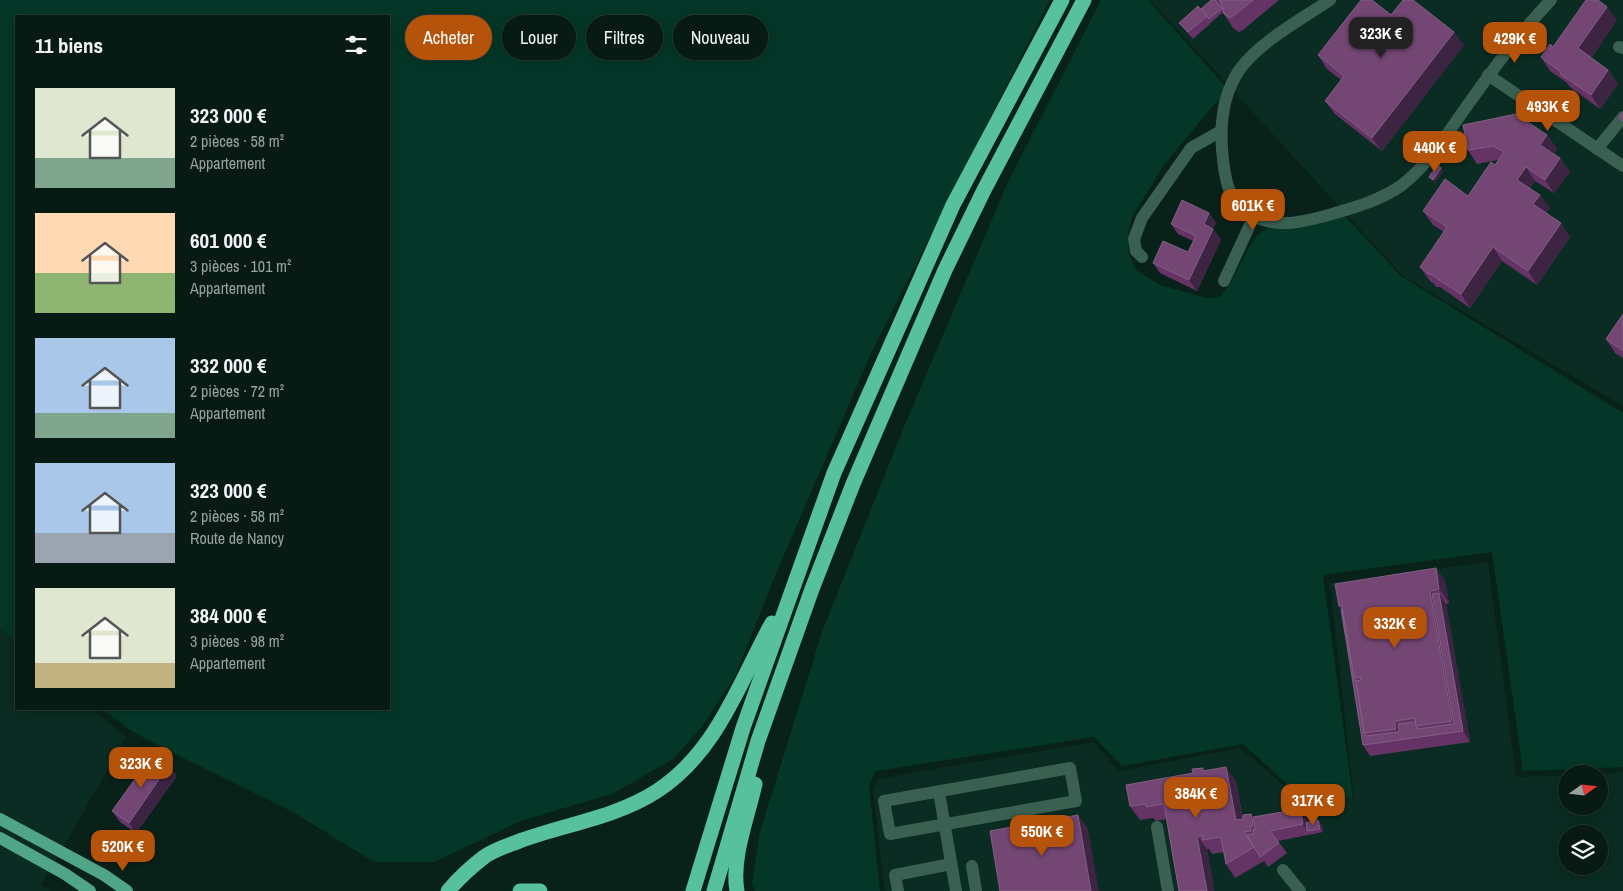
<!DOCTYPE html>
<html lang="fr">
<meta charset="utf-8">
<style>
:root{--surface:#071a13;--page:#152721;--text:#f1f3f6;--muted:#98a1a0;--line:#283833;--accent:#b45309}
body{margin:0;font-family:"Archivo Narrow",sans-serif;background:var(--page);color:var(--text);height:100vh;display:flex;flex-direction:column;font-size:19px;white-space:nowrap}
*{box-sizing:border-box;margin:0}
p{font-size:16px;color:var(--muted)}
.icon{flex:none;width:28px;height:28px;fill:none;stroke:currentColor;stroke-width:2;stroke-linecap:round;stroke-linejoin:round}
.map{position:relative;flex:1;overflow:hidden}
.panel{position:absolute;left:15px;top:15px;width:375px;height:695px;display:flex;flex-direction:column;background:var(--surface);border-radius:0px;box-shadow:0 2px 12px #0003,0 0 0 1px var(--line)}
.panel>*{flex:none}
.top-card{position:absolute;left:405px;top:15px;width:475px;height:45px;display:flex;gap:10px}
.needle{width:32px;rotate:75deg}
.buttons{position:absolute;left:1558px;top:765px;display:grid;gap:10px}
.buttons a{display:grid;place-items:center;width:50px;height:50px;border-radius:50%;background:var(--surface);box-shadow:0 2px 12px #0003,0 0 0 1px var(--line);font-size:25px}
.price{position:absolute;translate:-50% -42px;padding:0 11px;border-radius:10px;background:var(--accent);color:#fff;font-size:16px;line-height:32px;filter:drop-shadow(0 1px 2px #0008)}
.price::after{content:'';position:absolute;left:50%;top:30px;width:15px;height:11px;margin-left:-8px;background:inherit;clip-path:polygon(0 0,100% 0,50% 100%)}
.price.active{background:#222;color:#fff}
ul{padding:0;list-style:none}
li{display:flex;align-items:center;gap:15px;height:125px;padding:0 20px}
li span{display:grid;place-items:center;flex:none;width:140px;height:100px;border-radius:0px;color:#555}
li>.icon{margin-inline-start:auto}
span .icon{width:60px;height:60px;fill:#fffc;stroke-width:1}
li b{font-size:21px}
h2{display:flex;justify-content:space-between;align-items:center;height:60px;padding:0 20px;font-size:21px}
.pill{padding:0 18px;border-radius:22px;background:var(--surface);box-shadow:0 2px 12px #0003,0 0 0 1px var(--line);font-size:18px;line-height:45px}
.pill.active{background:var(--accent);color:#fff}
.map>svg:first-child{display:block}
</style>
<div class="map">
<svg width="1623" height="891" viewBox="0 0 1623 891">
<rect width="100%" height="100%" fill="#092219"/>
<g fill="#0a2c22" fill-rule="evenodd">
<path d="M1150,0H1623V406L1403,276Z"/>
<path d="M1488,562L1516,777L1566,775V806H1599V774H1590L1623,772V891H885L873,790L878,779L1093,742L1119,771L1240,748L1307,805L1354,799L1330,583ZM1566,834H1599V866H1566Z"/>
<path d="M0,627L16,642V709H93L126,738L41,885L50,891H0Z"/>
</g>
<g fill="#043728">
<path d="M0,0H1050L871,353L775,576L735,676L701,728L673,759L612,794L523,820L434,862H374L293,812L161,747L130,730L102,709H389V16H16V642L0,627Z"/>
<path d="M1101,0H1148L1225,86L1223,97L1211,108L1164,165L1132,217L1128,234L1129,254L1136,270L1160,285L1207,298H1219L1230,284L1246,253L1257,235L1268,228L1342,213L1401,276L1623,413V767L1523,771L1492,552L1323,575L1353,798L1308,803L1243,744L1122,766L1094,737L876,771L869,785L880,891H755L752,883L760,832L822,632L904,427L1007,184Z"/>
</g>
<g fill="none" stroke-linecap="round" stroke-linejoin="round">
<g stroke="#3a6052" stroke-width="12">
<path d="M1330,0C1300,20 1261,41 1240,69C1224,92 1220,122 1222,149C1223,161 1224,174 1228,186C1231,197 1239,207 1248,213C1277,230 1302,222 1332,214C1356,207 1381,200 1402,185C1430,163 1448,132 1469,103C1494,68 1521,31 1551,0"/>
<path d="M1619,47L1623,48"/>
<path d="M1488,75L1623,166"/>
<path d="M1597,149L1623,117"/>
<path d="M1142,257L1136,251L1134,239L1142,218L1191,148L1221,131"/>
<path d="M1224,281L1254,216"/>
<path d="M1070,768L1076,801L890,834L884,801Z"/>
<path d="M939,792L956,891"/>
<path d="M1157,827L1168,891"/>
<path d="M972,866L976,891"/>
<path d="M1283,870L1300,891"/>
<path d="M898,891L895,875L951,864"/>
</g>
<g stroke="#50a587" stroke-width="12">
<path d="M0,819L104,875L127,891"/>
<path d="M0,838L65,874L90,891"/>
</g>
<g stroke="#57c09c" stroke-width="15">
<path d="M448,891C459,878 471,867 484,857C495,849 510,845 522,840C567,824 617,817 657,791C717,752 739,683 772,623"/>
<path d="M520,891H540"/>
<path d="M693,891L743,728L834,473L953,205L1062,0"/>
<path d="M714,891L758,741L812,589L853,484L945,270L984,190L1084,0"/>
<path d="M737,891C731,858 748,816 755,784"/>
</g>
</g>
<g fill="#663367">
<path d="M1211,0H1279L1243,30L1239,32L1233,28L1223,12L1193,39L1179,23L1201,9Z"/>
<path d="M1391,15L1464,45L1382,151L1335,114L1325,101L1341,80L1327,69L1318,55Z"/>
<path d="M1617,20L1591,58L1608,70L1618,84L1600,109L1570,87L1566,82L1550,71L1541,57Z"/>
<path d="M1547,135L1557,149L1553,154L1560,158L1570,172L1554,193L1535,181L1530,188L1540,195L1550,208L1546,213L1570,237L1537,285L1502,261L1470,308L1440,287H1436L1434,284L1430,281L1420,267L1444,232L1433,225L1423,211L1468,196L1495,165L1498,160L1477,164L1468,150Z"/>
<path d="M1209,213L1216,223L1213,229L1221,240L1197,291L1160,273L1153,263L1188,252L1193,241L1178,234L1171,224Z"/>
<path d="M1623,314V358L1615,353L1606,339Z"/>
<path d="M1436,568L1445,581L1449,603L1446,604L1470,742L1370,756L1363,745L1341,609L1339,606Z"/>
<path d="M1205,771L1236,781L1243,819L1251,814L1253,817L1307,819L1308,822L1321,824L1323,832L1278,841L1287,853L1268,867L1264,861L1235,878L1226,864L1224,852L1212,854L1209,849H1207L1214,891H1179L1166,819L1156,821L1153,818L1140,820L1130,806Z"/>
<path d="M177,776L136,833L120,822L112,811Z"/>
</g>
<g fill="#3c2442">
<path d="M1607,7L1617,20L1588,62L1578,48Z"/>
<path d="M1454,32L1464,45L1382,151L1372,138Z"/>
<path d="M1608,70L1618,84L1600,109L1591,95Z"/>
<path d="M1547,135L1557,149L1550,159L1540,145Z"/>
<path d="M1560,158L1570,172L1554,193L1545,180Z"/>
<path d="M1526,167L1535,181L1527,193L1517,180Z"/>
<path d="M1441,168L1443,171L1435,183L1433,180Z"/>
<path d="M1540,195L1550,208L1543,218L1533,204Z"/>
<path d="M1209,213L1216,223L1213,229L1221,240L1197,291L1189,280L1204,224Z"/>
<path d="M1561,223L1570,237L1537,285L1528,271Z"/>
<path d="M1493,247L1502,261L1470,308L1461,294Z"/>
<path d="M1436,568L1445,581L1449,603L1439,589Z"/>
<path d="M1430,591L1439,605L1460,732L1452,721Z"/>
<path d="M1439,593L1446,604L1470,742L1463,731Z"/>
<path d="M1395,721L1405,735L1404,740L1396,729Z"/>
<path d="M169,765L177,776L136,833L129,823Z"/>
<path d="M1226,767L1236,781L1245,833L1236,820Z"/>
<path d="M1300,809L1307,819L1309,831H1307L1303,824Z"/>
<path d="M1251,814L1261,828L1263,840L1253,826Z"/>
<path d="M1078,815L1088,829L1099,891H1091Z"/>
<path d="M1318,820L1321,824L1323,832L1320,829Z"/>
<path d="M1197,836L1207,849L1214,891H1207Z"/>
</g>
<g fill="#734674" stroke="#825f85">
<path d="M1211,0H1215L1222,8L1209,19L1201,9Z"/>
<path d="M1219,0H1253L1233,16L1229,18L1224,14L1221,2Z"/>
<path d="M1361,0H1372L1391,15L1403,0H1413L1454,32L1372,138L1325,101L1344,76L1318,55Z"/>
<path d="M1586,0H1598L1607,7L1578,48L1608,70L1591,95L1560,74L1561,72L1541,57L1550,44L1553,47Z"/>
<path d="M1198,6L1207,16L1188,32L1179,23Z"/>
<path d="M1623,112V121L1619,118Z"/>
<path d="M1516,114L1547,135L1540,145L1560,158L1545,180L1526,167L1517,180L1540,195L1533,204L1561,223L1528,271L1493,247L1461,294L1430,274L1427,273V272L1420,267L1447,227L1423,211L1445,179L1468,196L1491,162L1495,165L1504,152L1493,146L1468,150L1463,125Z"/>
<path d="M1437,165L1441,168L1433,180L1429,177Z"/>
<path d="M1182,200L1209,213L1204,224L1213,229L1189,280L1153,263L1163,241L1188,252L1196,236L1171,224Z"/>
<path d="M1623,314V351L1606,339Z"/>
<path d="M1436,568L1439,589L1430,591L1452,721L1416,726L1415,718L1395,721L1396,729L1364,733L1356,681L1361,680L1360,677L1354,678L1342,605L1339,606L1335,584Z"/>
<path d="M1439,593L1463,731L1363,745L1341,609H1342L1354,678L1356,681L1364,733L1366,736L1399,732L1398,724L1415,722L1416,726L1418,729L1454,724L1432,594Z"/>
<path d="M153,754L169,765L129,823L112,811Z"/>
<path d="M1226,767L1236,820L1243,819V815L1251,814L1253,826L1250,827L1251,831L1244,832L1254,847L1226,864L1221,837L1203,840L1202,835L1197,836L1207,891H1179L1164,804L1146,807V804L1130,806L1126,785L1193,773L1192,769L1203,768V771Z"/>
<path d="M1300,809L1303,824L1270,831L1279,843L1260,857L1247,835L1254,834L1253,830H1255L1253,817Z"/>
<path d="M1078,815L1091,891H1000L990,831Z"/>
<path d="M1318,820L1320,829L1307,831L1306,823Z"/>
</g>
</svg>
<div class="buttons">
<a><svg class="needle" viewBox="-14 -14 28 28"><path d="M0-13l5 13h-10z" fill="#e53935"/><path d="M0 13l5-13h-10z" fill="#98a1a0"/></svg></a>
<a><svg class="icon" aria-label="layers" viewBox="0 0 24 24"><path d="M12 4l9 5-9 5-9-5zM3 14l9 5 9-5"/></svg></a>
</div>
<b class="price active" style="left:1381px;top:59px">323K €</b>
<b class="price" style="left:1515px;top:64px">429K €</b>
<b class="price" style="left:1548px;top:132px">493K €</b>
<b class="price" style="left:1435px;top:173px">440K €</b>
<b class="price" style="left:1253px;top:231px">601K €</b>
<b class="price" style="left:1395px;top:649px">332K €</b>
<b class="price" style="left:141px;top:789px">323K €</b>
<b class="price" style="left:1196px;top:819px">384K €</b>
<b class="price" style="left:1313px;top:826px">317K €</b>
<b class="price" style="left:1042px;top:857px">550K €</b>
<b class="price" style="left:123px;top:872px">520K €</b>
<div class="top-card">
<a class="pill active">Acheter</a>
<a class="pill">Louer</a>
<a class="pill">Filtres</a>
<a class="pill">Nouveau</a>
</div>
<section class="panel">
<h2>11 biens<svg class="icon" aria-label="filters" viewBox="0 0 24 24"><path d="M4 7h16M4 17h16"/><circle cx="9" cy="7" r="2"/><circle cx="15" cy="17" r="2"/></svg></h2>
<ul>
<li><span style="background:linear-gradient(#dfe7d0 70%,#7fa58c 0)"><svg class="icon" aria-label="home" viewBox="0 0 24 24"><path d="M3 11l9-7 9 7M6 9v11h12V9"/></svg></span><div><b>323 000 €</b><p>2 pièces · 58 m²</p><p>Appartement</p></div></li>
<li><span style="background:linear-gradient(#ffd9b3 60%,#8fb573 0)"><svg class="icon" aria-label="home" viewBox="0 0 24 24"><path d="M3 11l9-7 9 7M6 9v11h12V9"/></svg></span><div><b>601 000 €</b><p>3 pièces · 101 m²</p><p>Appartement</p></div></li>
<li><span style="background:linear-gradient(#a9c7e8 75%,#7fa58c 0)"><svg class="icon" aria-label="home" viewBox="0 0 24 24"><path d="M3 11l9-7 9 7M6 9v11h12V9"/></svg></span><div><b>332 000 €</b><p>2 pièces · 72 m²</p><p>Appartement</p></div></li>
<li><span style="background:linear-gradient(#a9c7e8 70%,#9aa5b1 0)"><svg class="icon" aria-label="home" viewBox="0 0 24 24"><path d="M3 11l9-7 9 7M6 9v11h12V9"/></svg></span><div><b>323 000 €</b><p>2 pièces · 58 m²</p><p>Route de Nancy</p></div></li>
<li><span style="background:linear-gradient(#dfe7d0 75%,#c2b280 0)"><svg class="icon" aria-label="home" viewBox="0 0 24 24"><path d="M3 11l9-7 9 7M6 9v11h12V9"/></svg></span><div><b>384 000 €</b><p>3 pièces · 98 m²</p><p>Appartement</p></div></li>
</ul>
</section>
</div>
